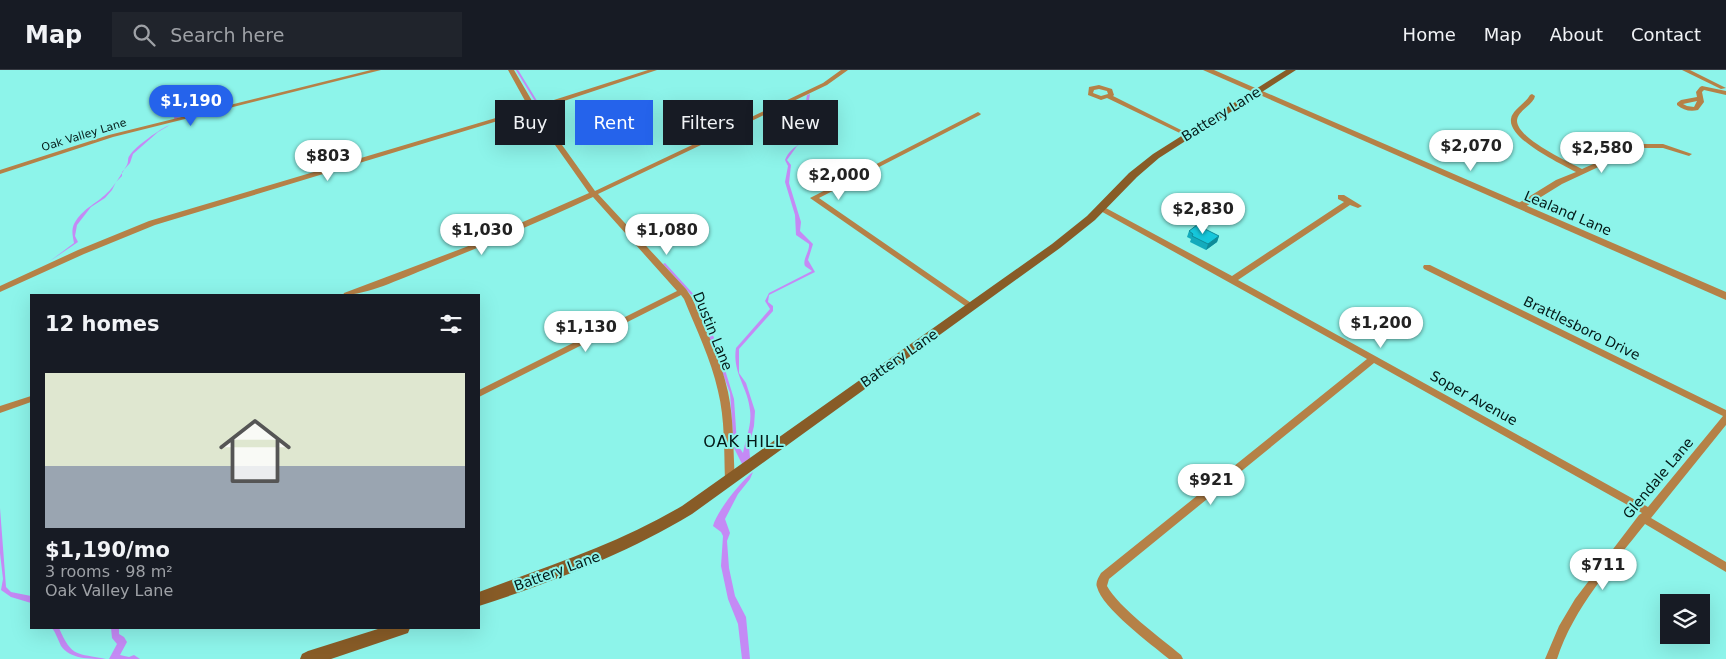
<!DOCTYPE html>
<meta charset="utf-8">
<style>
:root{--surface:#171b24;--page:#20242c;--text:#f1f3f6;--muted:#9ea1a6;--line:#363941;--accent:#2563eb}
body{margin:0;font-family:"DejaVu Sans",sans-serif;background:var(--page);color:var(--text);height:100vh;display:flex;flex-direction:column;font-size:19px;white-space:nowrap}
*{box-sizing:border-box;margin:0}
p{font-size:16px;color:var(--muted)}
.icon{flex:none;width:28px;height:28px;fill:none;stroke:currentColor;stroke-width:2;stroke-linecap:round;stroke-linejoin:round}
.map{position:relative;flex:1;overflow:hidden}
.details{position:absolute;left:30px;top:224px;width:450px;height:335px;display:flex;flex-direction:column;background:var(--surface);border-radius:0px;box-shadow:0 5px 20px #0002}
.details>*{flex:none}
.top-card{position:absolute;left:495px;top:30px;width:475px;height:45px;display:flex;gap:10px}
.tools{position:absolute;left:1660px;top:524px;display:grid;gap:10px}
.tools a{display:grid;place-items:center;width:50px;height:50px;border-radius:0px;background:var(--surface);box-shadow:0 5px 20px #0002;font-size:25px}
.price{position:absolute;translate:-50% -42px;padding:0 11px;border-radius:18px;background:#fff;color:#222;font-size:16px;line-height:32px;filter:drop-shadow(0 1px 2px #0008)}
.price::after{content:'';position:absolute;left:50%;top:30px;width:15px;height:11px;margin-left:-8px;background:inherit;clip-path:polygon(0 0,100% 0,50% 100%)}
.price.active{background:var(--accent);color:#fff}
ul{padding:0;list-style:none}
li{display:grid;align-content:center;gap:10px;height:265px;padding:0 15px}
li span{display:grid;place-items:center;height:155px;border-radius:0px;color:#555}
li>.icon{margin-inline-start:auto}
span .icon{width:90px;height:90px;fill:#fffc;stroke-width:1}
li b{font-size:21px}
h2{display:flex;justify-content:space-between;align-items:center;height:60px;padding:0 15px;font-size:21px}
.tag{padding:0 18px;border-radius:0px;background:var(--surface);box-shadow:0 5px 20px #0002;font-size:18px;line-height:45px}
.tag.active{background:var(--accent);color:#fff}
header{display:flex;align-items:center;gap:30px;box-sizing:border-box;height:70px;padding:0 25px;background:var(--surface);border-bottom:1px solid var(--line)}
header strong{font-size:24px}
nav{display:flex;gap:28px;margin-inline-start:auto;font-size:18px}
.search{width:350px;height:45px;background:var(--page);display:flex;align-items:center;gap:12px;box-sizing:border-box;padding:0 18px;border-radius:0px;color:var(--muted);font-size:19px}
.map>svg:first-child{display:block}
</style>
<header>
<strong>Map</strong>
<div class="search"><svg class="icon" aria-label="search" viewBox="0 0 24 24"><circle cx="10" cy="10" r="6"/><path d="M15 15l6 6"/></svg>Search here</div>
<nav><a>Home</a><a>Map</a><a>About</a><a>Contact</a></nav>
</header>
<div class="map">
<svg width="1726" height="589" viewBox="0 0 1726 589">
<rect width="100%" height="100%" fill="#8df4ea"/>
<g fill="#c48af5">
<path d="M810,24L809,30L801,37L800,40L819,58V62L797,76L787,90L791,95L789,113L801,152L800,161L813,174L808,190L815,202L769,225L768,232L773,236V241L739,279V303L746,313L755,341L754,356L749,376L750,388L742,394L734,378L730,323L702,248L694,228L663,194L665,193L697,228L718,277L734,329L737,374L743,383C746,368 752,355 750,340C748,317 732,303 736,278L770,239L765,231L769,223L812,201C810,199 807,198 805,196C802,190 810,181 809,174L796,165L795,145L785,112L788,96L785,90C792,73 809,73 817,59L796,40L798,35L806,31L807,25Z"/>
<path d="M170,55L158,62L133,84L130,93L122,102V106L116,112L112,120L105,128L91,137L77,155L75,166L78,172L50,191L74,173C73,167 71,161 74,154C83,138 95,135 107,123C114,117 122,103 127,95C129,91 127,88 130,85C135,77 161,58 170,55Z"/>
<path d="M753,402L750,409L738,424L725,449L730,463L727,471L729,498L735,526L746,547L750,589H742L738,554L728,529L721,496L723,466L721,462L713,456C717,441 741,411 753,402Z"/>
<path d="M0,438L6,517L11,522L31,526V533L11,527L1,520L3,509L0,483Z"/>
<path d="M52,558H59C72,588 77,583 106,589C89,589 70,589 61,576C58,570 56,563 52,558Z"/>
<path d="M111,558H119V564L124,567L127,572L120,585L129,587L134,585L140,589H109L117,574L112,568Z"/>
</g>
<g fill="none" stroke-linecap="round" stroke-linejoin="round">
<g stroke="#c48af5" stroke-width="2">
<path d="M517,0L536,31H552"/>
<path d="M175,48L186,43"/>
</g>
<g fill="#b58147" fill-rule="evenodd">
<path d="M371,0H381L113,67L0,104V100L109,65Z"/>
<path d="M508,0H514L535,36L648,0H657L537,40L595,121L823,13L841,0H848L827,15L598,124L686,219L692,228C705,258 721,289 728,322C734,350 733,381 735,410L733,413L730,414L727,413L725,410C724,381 725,349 718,321C711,289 696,259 684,229L681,225L479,327V320L677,221L593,127C537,153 480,177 423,200C400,209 367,225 343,225L344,223L466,177L589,123L531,41L155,155L84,184L0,222V216L78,180L149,151L529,38Z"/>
<path d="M1682,0H1690L1726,18L1721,19Z"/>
<path d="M1099,15L1112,19L1114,25L1113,26L1191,65L1190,66H1186L1107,28L1101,30L1088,25L1089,17ZM1099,19L1107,21L1108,24L1101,26L1093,23L1094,20Z"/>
<path d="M1702,16L1726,21V25L1704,20L1702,22L1704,32L1698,40C1690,42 1683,40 1677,35V33L1681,30L1697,27L1696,22L1700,17ZM1697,31L1694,37L1687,36L1683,34Z"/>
<path d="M1532,24L1535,26L1534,29C1530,36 1517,42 1517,51C1518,69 1567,91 1582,99L1638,74H1663L1692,84L1689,86L1663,78H1639L1562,114L1523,138H1517V134L1556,110L1576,102C1561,94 1508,69 1511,49C1512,40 1526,33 1530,25Z"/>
<path d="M978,42L981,44L980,45L819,128L974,235L975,237L974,239L971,240L810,128Z"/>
<path d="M1338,125H1344L1362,136L1358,138L1350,135L1238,210L1648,437L1723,346L1424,199L1423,197L1424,195H1430L1726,340V355L1651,448L1726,492V502L1645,454C1612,496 1574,537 1557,589H1545L1559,556L1575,529L1639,445L1642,443L1374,293L1109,509L1107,516C1119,538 1161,568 1181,585L1183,589H1169C1151,574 1102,538 1097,517C1095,512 1099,507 1101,503L1367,289L1097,139L1098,137H1104L1232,206L1344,132L1338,129Z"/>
<path d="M31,326V332L0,343V336Z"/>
</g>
<path fill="#b58147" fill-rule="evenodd" d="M1203,0H1214L1726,222V230Z"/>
<g fill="#885c27" fill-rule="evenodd">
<path d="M1286,0H1296L1159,88L1137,107L1095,150L1060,178L692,444C628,483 550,513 479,536V522C548,496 618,474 682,436L1052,174L1087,146L1129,103L1153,84Z"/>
<path d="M381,558H410L408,563L331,589H300L302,584L308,581Z"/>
</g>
</g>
<path fill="#13abbc" d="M1189,161L1219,166L1217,172L1206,180L1190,172L1191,169L1187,167Z"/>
<path fill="#0f8b99" d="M1219,166L1217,172L1206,180L1208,174Z"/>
<path fill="#16c7db" stroke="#0f8b99" d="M1197,155L1219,166L1208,174L1192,166L1193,164L1189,161Z"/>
<g text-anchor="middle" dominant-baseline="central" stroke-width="4" stroke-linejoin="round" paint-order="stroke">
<g font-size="11" fill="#031917" stroke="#8df4ea">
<text transform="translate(84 65) rotate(-17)">Oak Valley Lane</text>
</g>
<g font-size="14" fill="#031917" stroke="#8df4ea">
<text transform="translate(1221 44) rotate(-32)">Battery Lane</text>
<text transform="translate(1568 143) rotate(23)">Lealand Lane</text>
<text transform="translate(1582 258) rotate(26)">Brattlesboro Drive</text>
<text transform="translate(713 261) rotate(68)">Dustin Lane</text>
<text transform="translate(899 288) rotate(-35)">Battery Lane</text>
<text transform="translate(1474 328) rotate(29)">Soper Avenue</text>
<text transform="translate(1658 408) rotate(-50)">Glendale Lane</text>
<text transform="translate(557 501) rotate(-20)">Battery Lane</text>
</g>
<g font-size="16" letter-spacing="1" fill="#031917" stroke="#8df4ea">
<text x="744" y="371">OAK HILL</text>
</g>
</g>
</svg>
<div class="tools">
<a><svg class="icon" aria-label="layers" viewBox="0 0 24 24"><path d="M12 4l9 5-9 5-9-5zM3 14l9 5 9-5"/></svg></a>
</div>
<b class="price active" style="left:191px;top:57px">$1,190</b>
<b class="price" style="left:1471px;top:102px">$2,070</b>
<b class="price" style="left:1602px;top:104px">$2,580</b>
<b class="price" style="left:328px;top:112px">$803</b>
<b class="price" style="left:839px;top:131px">$2,000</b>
<b class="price" style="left:1203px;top:165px">$2,830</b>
<b class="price" style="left:482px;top:186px">$1,030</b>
<b class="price" style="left:667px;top:186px">$1,080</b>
<b class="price" style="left:1381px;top:279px">$1,200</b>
<b class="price" style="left:586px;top:283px">$1,130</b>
<b class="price" style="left:1211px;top:436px">$921</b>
<b class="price" style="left:1603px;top:521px">$711</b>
<div class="top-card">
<a class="tag">Buy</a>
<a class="tag active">Rent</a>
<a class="tag">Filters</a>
<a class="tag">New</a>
</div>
<section class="details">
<h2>12 homes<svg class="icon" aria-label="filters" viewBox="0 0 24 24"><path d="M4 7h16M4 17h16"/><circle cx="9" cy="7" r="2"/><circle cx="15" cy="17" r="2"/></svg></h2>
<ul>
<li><span style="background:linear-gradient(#dfe7d0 60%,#9aa5b1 0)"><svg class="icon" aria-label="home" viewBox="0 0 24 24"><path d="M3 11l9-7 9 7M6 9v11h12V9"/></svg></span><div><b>$1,190/mo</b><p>3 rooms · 98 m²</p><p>Oak Valley Lane</p></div></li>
</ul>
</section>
</div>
